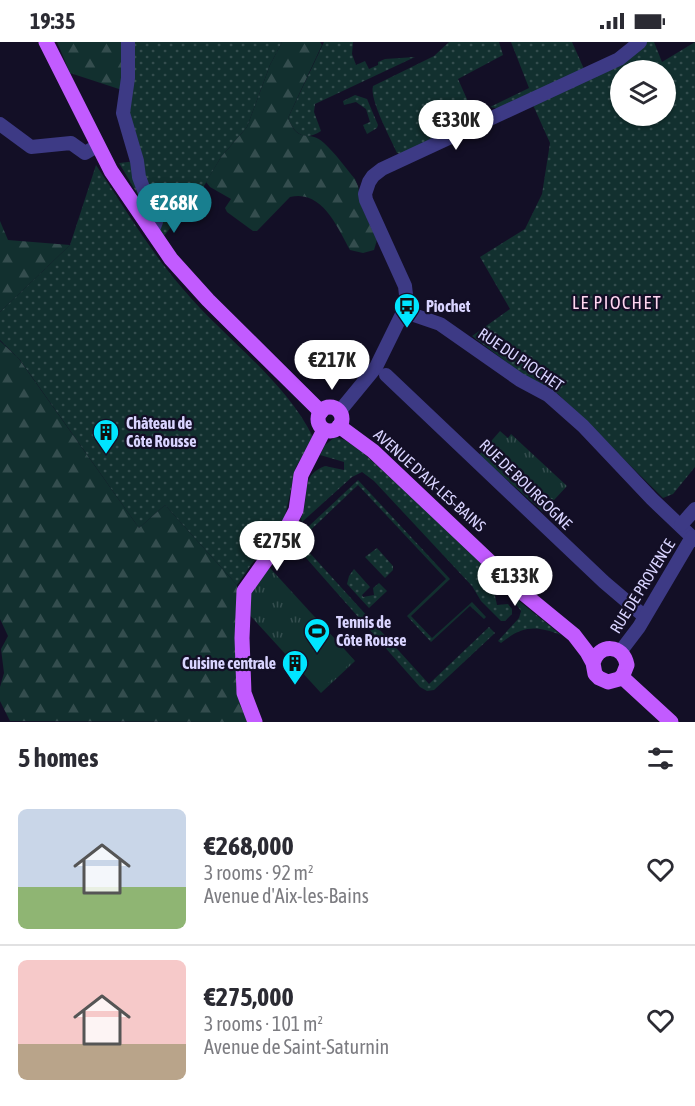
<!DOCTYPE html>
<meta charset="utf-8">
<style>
:root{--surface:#fff;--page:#f7f7f7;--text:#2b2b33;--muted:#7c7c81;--line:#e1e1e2;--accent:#187f8f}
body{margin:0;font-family:"Asap Condensed",sans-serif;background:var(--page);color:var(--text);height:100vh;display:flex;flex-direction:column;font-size:22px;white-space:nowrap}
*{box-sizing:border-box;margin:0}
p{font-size:20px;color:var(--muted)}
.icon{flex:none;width:33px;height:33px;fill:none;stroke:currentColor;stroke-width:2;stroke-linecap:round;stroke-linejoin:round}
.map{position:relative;height:680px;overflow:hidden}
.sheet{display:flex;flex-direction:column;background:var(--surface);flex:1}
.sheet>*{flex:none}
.controls{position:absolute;left:610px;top:18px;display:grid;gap:12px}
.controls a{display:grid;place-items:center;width:66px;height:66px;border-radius:50%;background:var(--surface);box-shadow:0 2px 4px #0004;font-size:30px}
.price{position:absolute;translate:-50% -51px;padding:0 14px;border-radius:21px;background:#fff;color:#222;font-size:20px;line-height:39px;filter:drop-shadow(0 2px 3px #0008)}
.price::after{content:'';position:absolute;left:50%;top:36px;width:18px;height:14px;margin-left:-9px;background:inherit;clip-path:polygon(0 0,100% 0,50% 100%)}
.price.current{background:var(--accent);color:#fff}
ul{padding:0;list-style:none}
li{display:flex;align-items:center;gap:18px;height:150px;padding:0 18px}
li+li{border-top:2px solid var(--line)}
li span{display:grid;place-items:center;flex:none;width:168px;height:120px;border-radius:9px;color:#555}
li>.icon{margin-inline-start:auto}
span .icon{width:72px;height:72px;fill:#fffc;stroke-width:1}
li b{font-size:26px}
h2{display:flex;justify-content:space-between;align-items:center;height:72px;padding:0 18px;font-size:26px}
.status{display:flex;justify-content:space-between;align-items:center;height:42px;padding:0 30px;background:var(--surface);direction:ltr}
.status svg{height:16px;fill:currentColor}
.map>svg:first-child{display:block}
</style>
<div class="status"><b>19:35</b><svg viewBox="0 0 49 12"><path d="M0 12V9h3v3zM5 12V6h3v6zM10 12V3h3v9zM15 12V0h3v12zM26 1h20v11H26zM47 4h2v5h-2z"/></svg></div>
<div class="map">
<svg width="695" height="680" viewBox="0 0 695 680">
<defs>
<pattern id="grass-dots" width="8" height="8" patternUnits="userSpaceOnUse" patternTransform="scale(1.5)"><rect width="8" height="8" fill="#12302f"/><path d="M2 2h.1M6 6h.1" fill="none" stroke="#344d4e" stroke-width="1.8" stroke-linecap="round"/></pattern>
<pattern id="forest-firs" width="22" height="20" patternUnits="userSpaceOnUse" patternTransform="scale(1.5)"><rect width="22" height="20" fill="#12302f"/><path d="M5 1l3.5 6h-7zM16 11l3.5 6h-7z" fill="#344d4e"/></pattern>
<pattern id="park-tufts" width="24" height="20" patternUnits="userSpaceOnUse" patternTransform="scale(1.5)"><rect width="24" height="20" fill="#12302f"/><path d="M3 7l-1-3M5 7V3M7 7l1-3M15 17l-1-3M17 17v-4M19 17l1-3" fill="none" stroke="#344d4e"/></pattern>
</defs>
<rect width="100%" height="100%" fill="#130f26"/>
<g fill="url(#grass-dots)" fill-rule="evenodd">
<path d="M124,0H282L270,23L247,85L221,115L201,149L163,195L119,121L137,119L128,73Z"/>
<path d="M324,0H353L352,12L356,23L365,19L369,27L378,23V20L385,17L415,15L315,62L314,70L321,89C305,100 294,92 288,76Z"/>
<path d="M449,0H499L503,13L458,37L470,64L472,78L400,112L397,111C391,97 369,57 373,44L434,14Z"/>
<path d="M511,0H572L584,27L500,67L490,65L529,46Z"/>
<path d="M647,0H654L662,20L695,0V425L673,452L663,456L558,352L534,341L472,294L510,267L480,215L525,187L542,152L550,101L533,63L623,22ZM621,28H666V74H621Z"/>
<path d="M355,53L367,57L378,83L377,86L367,92L363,83L370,80L366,67L356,60L344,63L343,59Z"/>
<path d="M96,123C124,165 150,209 183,247C224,296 284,337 313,395L296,425L285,474L237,543L165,463L139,486L20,318L0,298V270L70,203Z"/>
<path d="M335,395L345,398L362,410L504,539L519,559L561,593C535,583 522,584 501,601L498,599L519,576L521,569L503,544H497L494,549L497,563L508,562L512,567V572L505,579H501L481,559L472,544L374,439L362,430L352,435L302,480L301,476C311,454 298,434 325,424L344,428V420L320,413L325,403Z"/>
<path d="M358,438L450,537L411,574L432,596L472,560L486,575L484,577L470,564L431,600L407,574L446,537L358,443L299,499L429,642L489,585L495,591L434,648L427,649L420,645L292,500Z"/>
<path d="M377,506L393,524V528L385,536L365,515Z"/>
<path d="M354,527L370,545L362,553L363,555L374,553L373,546L379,541L387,549L369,566L347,542L349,534Z"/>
</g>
<g fill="url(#forest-firs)">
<path d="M57,0H124L122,48L70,31Z"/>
<path d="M282,0H320L322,3L288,76C299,104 308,86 324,101C335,111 345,125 355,137L358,144L362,166L377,198L374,208L363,211L350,208C338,186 322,147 290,155L257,189H253L227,170L225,166L231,157L210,145L206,140L221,115L247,85L270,23Z"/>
<path d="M0,179L8,198L70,203L0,270Z"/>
<path d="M0,299L19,317L139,486L165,463L237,543L236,646L251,680L10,679L0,659V645L4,631L1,607L8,594L0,577Z"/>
</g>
<g fill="url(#park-tufts)">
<path d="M500,389L508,396L511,392L567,444L543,470L479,413Z"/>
<path d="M270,526L355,619L321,651L245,568L247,554Z"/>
</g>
<path fill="#12302f" d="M315,575L354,618L320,648L281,605Z"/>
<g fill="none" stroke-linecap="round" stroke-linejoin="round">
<g stroke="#3d3a85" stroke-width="14">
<path d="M128,0V36L123,71L137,119L139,135L156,180L152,190"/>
<path d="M0,82L31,105L71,101L85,111L97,104"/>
<path d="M405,270L440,282L520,338L548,353L583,384L652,457L695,498"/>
<path d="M386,333L604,540L644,574"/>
<path d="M339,370L376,325L407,262L405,244L366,158L365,152L369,140L373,134L382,127L619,17L640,0"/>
<path d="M681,483L695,467"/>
<path d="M620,610L639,585L692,495"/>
</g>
<g stroke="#c25bff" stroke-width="15">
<path d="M46,0L111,129L171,217L208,258L321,370"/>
<circle cx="330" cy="377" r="12"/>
<path d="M339,384L373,409L524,552L574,593L587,610L593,621L595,632L599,636L608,640L619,637L623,633L627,623C623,602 599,601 593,621"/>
<path d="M622,635L671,680"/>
<path d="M255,680L244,651L242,596L244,549L281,497L296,468L301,433L324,388"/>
</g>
</g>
<defs>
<g id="bus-pin" transform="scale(1.35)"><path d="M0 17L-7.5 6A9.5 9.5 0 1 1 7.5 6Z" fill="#00e5ff" stroke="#130f26"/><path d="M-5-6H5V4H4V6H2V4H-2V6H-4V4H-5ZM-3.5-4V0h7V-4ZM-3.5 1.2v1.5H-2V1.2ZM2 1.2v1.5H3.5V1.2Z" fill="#111"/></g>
<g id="building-pin" transform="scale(1.35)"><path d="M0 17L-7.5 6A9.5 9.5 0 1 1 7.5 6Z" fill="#00e5ff" stroke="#130f26"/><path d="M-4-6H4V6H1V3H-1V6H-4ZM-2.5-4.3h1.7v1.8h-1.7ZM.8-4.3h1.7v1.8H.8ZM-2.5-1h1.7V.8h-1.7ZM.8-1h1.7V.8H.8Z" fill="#111"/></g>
<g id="stadium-pin" transform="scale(1.35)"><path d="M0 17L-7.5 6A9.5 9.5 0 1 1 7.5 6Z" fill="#00e5ff" stroke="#130f26"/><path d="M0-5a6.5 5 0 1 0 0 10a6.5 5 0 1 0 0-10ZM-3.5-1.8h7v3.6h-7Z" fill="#111"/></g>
</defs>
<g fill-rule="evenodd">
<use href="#bus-pin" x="407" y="264"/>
<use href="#building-pin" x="106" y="390"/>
<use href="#stadium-pin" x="317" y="589"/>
<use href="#building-pin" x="295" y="621"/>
</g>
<g text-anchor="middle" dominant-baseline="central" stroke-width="4.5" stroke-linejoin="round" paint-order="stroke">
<g font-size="16" font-weight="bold" fill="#d9d4ff" stroke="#130f26" text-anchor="start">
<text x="426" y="264">Piochet</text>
<text x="126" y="381">Château de<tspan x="126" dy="18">Côte Rousse</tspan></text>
<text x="336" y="580">Tennis de<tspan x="336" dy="18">Côte Rousse</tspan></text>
<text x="276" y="621" text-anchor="end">Cuisine centrale</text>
</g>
<g font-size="16" fill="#d9d4ff" stroke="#130f26">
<text transform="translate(521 317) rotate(34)">RUE DU PIOCHET</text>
<text transform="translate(430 438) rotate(42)">AVENUE D'AIX-LES-BAINS</text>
<text transform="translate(526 442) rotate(44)">RUE DE BOURGOGNE</text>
<text transform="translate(642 544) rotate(-58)">RUE DE PROVENCE</text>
</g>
<g font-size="18" letter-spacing="1.5" fill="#ffd6f0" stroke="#130f26">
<text x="617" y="260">LE PIOCHET</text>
</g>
</g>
</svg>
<div class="controls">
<a><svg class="icon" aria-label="layers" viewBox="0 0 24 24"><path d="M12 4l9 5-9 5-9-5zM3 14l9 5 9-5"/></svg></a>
</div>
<b class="price" style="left:456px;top:109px">€330K</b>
<b class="price current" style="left:174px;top:192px">€268K</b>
<b class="price" style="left:332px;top:349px">€217K</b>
<b class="price" style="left:277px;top:530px">€275K</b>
<b class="price" style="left:515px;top:565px">€133K</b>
</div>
<section class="sheet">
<h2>5 homes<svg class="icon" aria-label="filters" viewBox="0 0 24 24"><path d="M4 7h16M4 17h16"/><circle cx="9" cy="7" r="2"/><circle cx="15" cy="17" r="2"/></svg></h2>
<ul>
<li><span style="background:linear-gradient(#c9d6e8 65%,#8fb573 0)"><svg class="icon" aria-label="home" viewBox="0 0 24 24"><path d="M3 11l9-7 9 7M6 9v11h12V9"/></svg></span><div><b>€268,000</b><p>3 rooms · 92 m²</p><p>Avenue d'Aix-les-Bains</p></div><svg class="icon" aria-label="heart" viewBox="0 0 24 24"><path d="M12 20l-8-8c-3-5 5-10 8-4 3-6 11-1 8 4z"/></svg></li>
<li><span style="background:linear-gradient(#f6c9c9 70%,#b9a48a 0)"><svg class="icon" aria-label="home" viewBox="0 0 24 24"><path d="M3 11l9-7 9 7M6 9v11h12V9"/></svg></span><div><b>€275,000</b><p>3 rooms · 101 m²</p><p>Avenue de Saint-Saturnin</p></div><svg class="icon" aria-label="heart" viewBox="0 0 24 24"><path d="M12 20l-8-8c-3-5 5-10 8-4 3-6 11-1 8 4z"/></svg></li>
</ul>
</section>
